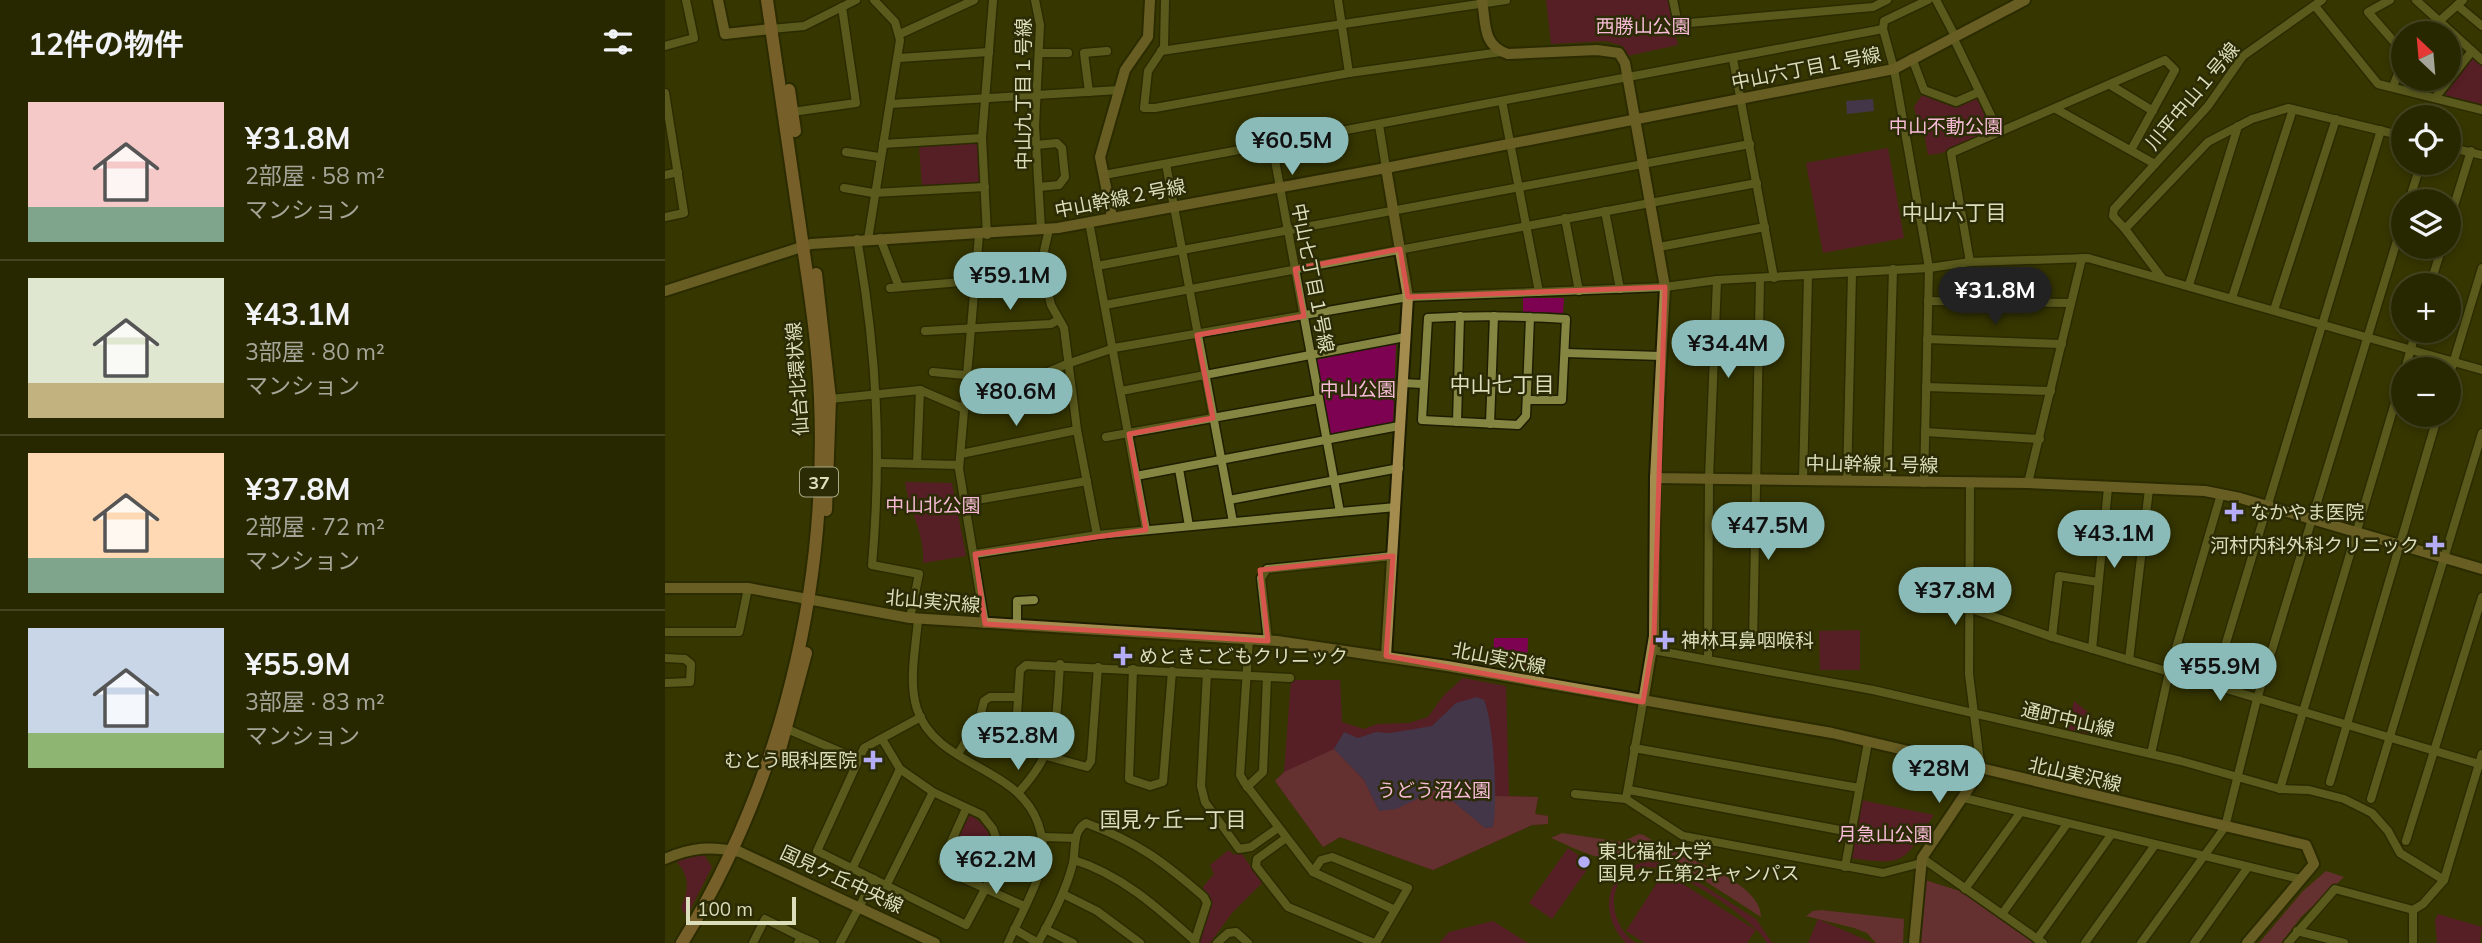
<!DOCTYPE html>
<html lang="ja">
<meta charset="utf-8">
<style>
:root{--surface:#282800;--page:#34340f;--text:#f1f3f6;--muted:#a5a699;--line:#442;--accent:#8bbbb9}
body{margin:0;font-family:Mulish,"Noto Sans JP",sans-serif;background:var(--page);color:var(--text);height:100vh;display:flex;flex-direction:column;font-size:26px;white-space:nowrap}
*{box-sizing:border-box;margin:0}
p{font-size:23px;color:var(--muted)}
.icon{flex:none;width:38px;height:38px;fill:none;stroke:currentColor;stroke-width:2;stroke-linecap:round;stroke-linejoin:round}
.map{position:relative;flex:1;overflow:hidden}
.side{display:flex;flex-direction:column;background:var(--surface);width:665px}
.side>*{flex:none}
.needle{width:46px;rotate:334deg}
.controls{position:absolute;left:1726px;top:21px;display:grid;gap:14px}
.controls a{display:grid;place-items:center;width:70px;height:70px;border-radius:50%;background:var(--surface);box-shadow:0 4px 10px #0003,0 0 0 2px var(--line);font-size:35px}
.scale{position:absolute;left:21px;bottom:18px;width:110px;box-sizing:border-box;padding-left:7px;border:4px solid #dcddbb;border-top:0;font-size:19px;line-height:24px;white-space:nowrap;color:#dcddbb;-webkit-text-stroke:5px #2b2b06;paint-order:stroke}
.price{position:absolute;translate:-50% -60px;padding:0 16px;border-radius:24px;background:var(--accent);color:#111;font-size:23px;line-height:46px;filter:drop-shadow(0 2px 4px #0008)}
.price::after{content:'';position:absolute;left:50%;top:42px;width:21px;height:16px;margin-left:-10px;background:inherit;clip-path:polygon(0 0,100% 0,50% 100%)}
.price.on{background:#222;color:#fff}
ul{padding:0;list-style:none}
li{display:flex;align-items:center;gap:21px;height:175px;padding:0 28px}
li+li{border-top:2px solid var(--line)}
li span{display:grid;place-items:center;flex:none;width:196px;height:140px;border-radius:0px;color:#555}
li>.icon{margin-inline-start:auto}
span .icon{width:84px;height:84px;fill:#fffc;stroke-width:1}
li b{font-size:30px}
h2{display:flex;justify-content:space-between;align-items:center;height:84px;padding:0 28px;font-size:30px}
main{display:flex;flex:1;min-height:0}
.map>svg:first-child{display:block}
</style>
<main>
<section class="side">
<h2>12件の物件<svg class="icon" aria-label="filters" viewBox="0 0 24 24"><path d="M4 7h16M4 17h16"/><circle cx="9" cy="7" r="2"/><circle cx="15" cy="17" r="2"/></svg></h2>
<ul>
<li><span style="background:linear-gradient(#f6c9c9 75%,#7fa58c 0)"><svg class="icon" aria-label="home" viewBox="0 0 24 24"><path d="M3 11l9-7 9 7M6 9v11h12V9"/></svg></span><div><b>¥31.8M</b><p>2部屋 · 58 m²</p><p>マンション</p></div></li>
<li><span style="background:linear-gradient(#dfe7d0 75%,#c2b280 0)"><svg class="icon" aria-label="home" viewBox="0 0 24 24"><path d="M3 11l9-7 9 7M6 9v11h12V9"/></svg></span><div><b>¥43.1M</b><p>3部屋 · 80 m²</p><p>マンション</p></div></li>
<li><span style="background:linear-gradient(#ffd9b3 75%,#7fa58c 0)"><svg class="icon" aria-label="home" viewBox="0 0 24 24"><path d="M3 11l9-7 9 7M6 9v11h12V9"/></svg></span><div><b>¥37.8M</b><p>2部屋 · 72 m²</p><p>マンション</p></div></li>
<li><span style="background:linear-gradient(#c9d6e8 75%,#8fb573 0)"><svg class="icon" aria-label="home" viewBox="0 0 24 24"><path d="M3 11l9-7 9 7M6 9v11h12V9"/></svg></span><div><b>¥55.9M</b><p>3部屋 · 83 m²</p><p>マンション</p></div></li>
</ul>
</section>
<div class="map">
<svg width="1817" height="943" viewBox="0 0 1817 943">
<rect width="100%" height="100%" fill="#363600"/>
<g fill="#7d0252">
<path d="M881,0H1003L1013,45L962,56L958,46L941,41L886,44Z"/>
<path d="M1811,58L1817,63V104L1782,97L1780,90L1806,59Z"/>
<path d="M1257,95L1291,108L1310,99L1314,101L1325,130L1277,153L1263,155L1257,122L1252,119L1249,107Z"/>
<path d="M309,143L313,146L315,182L311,185L257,187L254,146Z"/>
<path d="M1223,148L1239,238L1158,253L1141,163Z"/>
<path d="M858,298H899L898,313L858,312Z"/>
<path d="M731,344L728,424L666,437L650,360Z"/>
<path d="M240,482L287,483L301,556L258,563C260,533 244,511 240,482Z"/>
<path d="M1195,630V670H1155L1154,631Z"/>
<path d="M829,638H863L862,669L828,663Z"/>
<path d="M798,678L841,686L844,796L873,797L870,814L883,816V824L867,825L768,870L675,837L658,847L610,781L619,772L626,680H675L677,722L699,729L712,724L744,723L763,717L779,695Z"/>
<path d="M1409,701L1427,715L1422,735L1402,730Z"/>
<path d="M1196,800L1269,815C1239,859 1244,867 1187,858Z"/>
<path d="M305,815C330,829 331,851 320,876L313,880L283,866L280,861Z"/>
<path d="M903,848L926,864L887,919L864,903Z"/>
<path d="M564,850L569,855L575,851L597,883L567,913L545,943H533L540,893L538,887L549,874L545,865Z"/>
<path d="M38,853L47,867L23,914L19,913L16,907C25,889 24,875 11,861Z"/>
<path d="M987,861L1006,865L1091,919L1107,943H1102C1093,921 1006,864 982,867C939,871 941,923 971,943H961C931,912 942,865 987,861Z"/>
<path d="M999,872L1091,930L1082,943H980L961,931Z"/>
<path d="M1773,914L1817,927L1815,943H1772L1770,920Z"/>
<path d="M1153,919L1208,943H1143Z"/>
<path d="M828,921L863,943H774L784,932Z"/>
</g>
<g fill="#9c296c">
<path d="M669,749L699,780L714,811L774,789L820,828L828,827L829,796L873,797L870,814L883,816V824L867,825L768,870L675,837L658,847L610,781L619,772Z"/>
<path d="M897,833L957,842L974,834L979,835C1005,855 1096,878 1096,917L1003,857C978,847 979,857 955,859C932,861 907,847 886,838Z"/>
<path d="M1661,871L1679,877L1636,917L1616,943H1594L1638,891Z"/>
<path d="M1260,880L1298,892L1369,943H1256Z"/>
<path d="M1156,910L1239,919L1238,943H1211L1202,933L1189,928L1141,916L1148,911Z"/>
</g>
<g fill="#5035a0">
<path d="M1208,99L1209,111L1182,114L1181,101Z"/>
<path d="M812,697L819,700C829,723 833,803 828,827L820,828L773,789L731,809L714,811L699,780L669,749L679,732L693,738L711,732L725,733L767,726L791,703Z"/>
</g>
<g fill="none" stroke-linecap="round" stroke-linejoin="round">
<g stroke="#1d1d00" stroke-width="11">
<g id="street">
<path d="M370,0L375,25L370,126L376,230"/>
<path d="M500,0L499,47L483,71L479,108H490L684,73L836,52"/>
<path d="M673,0L684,73"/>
<path d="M1008,0L1013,24L1208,7L1222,0"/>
<path d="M1271,0L1290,36"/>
<path d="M1725,0L1703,12L1738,52"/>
<path d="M1751,0L1817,60"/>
<path d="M1792,5L1817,26"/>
<path d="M1650,6L1713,84L1817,110"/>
<path d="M106,29L139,26L191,0"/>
<path d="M1761,33L1798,0"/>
<path d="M235,34L309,0"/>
<path d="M1288,37L1334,132"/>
<path d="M0,46L29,38L21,0"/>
<path d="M496,51L841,0"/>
<path d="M375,53H403"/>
<path d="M234,58L324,52"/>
<path d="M1247,58L1259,90L1291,102L1314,92"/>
<path d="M1068,59L1109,278"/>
<path d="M1447,86L1488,111"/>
<path d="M1728,87L1738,60"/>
<path d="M424,92L419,53L442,51"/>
<path d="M0,93L19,213L0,217"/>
<path d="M1770,98L1807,51"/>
<path d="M837,101L874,292"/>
<path d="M225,104L454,90"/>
<path d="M1391,109L1490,164"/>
<path d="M127,112L191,103L177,7"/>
<path d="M714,125L721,168"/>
<path d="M218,144L317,138"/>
<path d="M371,145L392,143L397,148L400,177L394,185L374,187"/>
<path d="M1783,147L1817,155"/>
<path d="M181,152L214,157"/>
<path d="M501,164L568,522"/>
<path d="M0,175L13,172"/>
<path d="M439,175L607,144"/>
<path d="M179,188L208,193L320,187"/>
<path d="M1744,201L1756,163"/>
<path d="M940,211L955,289"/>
<path d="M900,218L914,291"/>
<path d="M424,222L481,530"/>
<path d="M1783,225L1806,151"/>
<path d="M384,229L377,260L379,275L386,305L399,328L412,430L432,535"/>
<path d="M1460,229L1448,216L1449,209L1543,106L1578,56L1657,0"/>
<path d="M314,235L294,469L320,624"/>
<path d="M322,235L317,138L328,0"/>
<path d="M215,238L234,287"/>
<path d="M192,239C212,352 217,451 207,565L254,574L245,618"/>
<path d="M203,239L235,40L230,22L209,0"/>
<path d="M994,247L1100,227"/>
<path d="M1305,262L1286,153L1500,60L1510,70L1466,150"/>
<path d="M432,266L1085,144"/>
<path d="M1497,278L1460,229L1543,142L1587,119L1623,108L1738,136"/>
<path d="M1524,285L1573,126"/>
<path d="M1765,285L1777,247"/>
<path d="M225,288L379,275"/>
<path d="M1567,298L1628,109"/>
<path d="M1263,301L1406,303"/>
<path d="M440,305L1092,183"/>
<path d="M1609,310L1671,119"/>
<path d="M260,331L386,324L393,320"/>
<path d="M1262,339L1397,344"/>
<path d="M901,353L996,356"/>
<path d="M1740,369L1751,331"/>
<path d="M268,372L300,375"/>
<path d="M1783,380L1817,268"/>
<path d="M737,383L758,384"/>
<path d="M1261,387L1386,391"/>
<path d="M456,391L740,337"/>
<path d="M165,399L255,390L297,408L402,364L449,348L743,297L1000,287L1052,280L1264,268L1305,262L1423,258L1817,370"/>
<path d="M863,400H897L901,319C855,316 810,315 763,318L757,420L853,425L861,416L865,317"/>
<path d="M792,422L795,316"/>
<path d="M825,424L829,316"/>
<path d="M1260,432L1375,439"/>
<path d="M441,437L654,399"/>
<path d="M296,454L412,430"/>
<path d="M214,463L294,465"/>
<path d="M252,464L255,390"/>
<path d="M514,469L524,526"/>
<path d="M471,476L734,426"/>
<path d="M1138,480L1143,276"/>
<path d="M1182,481L1187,273"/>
<path d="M1222,482L1228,269"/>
<path d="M1259,483L1264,268L1229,69L1218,29L1219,21L1263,0"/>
<path d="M1363,483L1417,258"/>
<path d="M1305,484L1304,674L1316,770"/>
<path d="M564,500L734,468"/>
<path d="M300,502L422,481"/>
<path d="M731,507L675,512L607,144L1218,29"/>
<path d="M310,554L432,535L675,512"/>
<path d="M1304,608L1387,637L1817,765"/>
<path d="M253,619C251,647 243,681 252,709C271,767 352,765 373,823C377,835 380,851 377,865C370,891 354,918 343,943"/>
<path d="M352,626V601L369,600"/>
<path d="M0,632H74L83,588"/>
<path d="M1387,637L1394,576L1433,582"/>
<path d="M584,639L575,775L579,782L648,872L730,910"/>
<path d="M603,641L596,578L602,569L728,556"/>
<path d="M1088,644L1095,279"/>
<path d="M1427,649L1443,488"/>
<path d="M988,650L1208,690L1516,761L1615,789L1644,790L1679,799L1707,813L1723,831L1735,853L1779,880"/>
<path d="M0,658L20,659L26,664L25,682L0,683"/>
<path d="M1043,660L1044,479L1052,280"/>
<path d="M1464,660L1484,489"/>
<path d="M468,669L464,779L485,786L498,782L507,671"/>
<path d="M542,673L536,786L540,802L574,849L586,847L613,828"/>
<path d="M1548,686L1716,130"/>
<path d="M315,717L363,751L422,767L426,761L433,667"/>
<path d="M122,729L192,759"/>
<path d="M217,739L235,769L268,792L317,815L328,829L334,846V863L301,925L152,851L199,748L256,717"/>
<path d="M350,743L355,670L361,665L625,678"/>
<path d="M969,748L1194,788"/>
<path d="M293,754L315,717L319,701L325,697H353"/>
<path d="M1486,754L1504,672L1556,494"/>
<path d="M1665,782L1773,415"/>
<path d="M582,787L598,772L602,677"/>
<path d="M1615,789L1738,376"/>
<path d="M964,790L1185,832"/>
<path d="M354,792C394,748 391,721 395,664"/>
<path d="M910,794L961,799L978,702"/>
<path d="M1299,798L1635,879"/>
<path d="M961,799L1018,836L1218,873L1256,863"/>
<path d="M1706,799L1817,433"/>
<path d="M301,809L277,862L282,871L359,906"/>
<path d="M377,837L411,838"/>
<path d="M621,838L592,859L591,866L623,907L709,943"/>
<path d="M1741,841L1817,597"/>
<path d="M1257,858L1378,943"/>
<path d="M409,860C457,875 493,908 530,941"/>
<path d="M188,867L235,769"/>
<path d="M1180,867L1203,742"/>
<path d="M648,872L656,860L667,857L743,888L711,943"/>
<path d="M222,884L268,792"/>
<path d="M1300,889L1355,813"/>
<path d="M398,894L432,911L475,943"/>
<path d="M1748,910L1758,904L1779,880L1817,754"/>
<path d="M1337,914L1402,824"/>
<path d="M349,929L373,943"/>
<path d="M380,929L408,943"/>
<path d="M1632,931L1679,943"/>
<path d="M1372,939L1446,835"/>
<path d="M88,943L100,919L136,937"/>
<path d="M133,943L136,937L150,943"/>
<path d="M175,943L209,879"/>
<path d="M373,943C387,917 401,891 408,863C411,849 407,831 421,823C472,842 498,861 539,897L542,903L529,943"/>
<path d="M552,943L563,933L571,932L583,943"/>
<path d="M1420,943L1490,845"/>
<path d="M1476,943L1560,827L1592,699L1738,221"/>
<path d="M1529,943L1583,867"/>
<path d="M1623,943L1670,889L1748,910V943"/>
</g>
</g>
<g stroke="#1d1d00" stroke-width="14">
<g id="secondary">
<path d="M53,0L60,34L106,29"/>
<path d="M817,0C821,23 817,46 843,54L932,50L954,53L960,63L1000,287L990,478L1363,483L1540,491L1575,498L1817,569"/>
<path d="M721,168L743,297L721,656"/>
<path d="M447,217L435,157L460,70L483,37L485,0"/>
<path d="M0,291L146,244L393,228L721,168L1229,69L1360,0"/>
<path d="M0,588H83L245,618L612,641L782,666L1167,733L1641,845L1649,864L1582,943"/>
<path d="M978,702L989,636L990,478"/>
<path d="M0,859C27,847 46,846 75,852L270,943"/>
<path d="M1249,943L1257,858L1316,770"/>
</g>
</g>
<g stroke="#1d1d00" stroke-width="16">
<g id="primary">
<path d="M124,90L130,131"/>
<path d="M151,274L165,399L161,510"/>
<path d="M113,757L141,653"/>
<path d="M17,943C117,781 163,588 155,398C153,345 145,293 137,240C126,160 114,80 102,0"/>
</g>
</g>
<use href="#street" stroke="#858642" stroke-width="8"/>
<use href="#secondary" stroke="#a48c4e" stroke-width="10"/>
<use href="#primary" stroke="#c3915b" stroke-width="12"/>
</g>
<path d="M0 0H1817V943H0ZM735,249L743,297L1000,287L989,636L978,702L721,656L728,556L595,570L603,641L320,624L310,554L481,530L464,434L548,418L532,335L639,316L630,269Z" fill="#363600" fill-opacity=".55" fill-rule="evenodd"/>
<path fill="none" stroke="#d8554d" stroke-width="5" stroke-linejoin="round" d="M735,249L743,297L1000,287L989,636L978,702L721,656L728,556L595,570L603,641L320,624L310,554L481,530L464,434L548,418L532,335L639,316L630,269Z"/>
<g fill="#b5acf8" stroke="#2b2b06" stroke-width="2.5">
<path d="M1565.5 501.5h7v7h7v7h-7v7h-7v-7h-7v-7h7z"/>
<path d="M1766.5 534.5h7v7h7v7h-7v7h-7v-7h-7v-7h7z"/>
<path d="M996.5 629.5h7v7h7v7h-7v7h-7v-7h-7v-7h7z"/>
<path d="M454.5 645.5h7v7h7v7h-7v7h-7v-7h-7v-7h7z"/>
<path d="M204.5 749.5h7v7h7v7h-7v7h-7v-7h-7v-7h7z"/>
<circle cx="919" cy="862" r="7"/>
</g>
<g text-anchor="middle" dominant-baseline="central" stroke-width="5" stroke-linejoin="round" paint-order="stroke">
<rect fill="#2b2b06" stroke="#a7a885" stroke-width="2" x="135" y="467.5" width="38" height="29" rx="5"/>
<g font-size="18" font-weight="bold" fill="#dcddbb">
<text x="154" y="482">37</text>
</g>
<g font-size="19" fill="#f7bbd7" stroke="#2b2b06">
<text x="978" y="26">西勝山公園</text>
<text x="1281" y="126">中山不動公園</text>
<text x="693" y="389">中山公園</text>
<text x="268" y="505">中山北公園</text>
<text x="769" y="790">うどう沼公園</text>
<text x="1220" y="834">月急山公園</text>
</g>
<g font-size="19" fill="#dcddbb" stroke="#2b2b06">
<text transform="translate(1141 68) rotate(-11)">中山六丁目１号線</text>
<text transform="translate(358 94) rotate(-90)">中山九丁目１号線</text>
<text transform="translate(1527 96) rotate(-50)">川平中山１号線</text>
<text transform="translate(455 198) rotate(-11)">中山幹線２号線</text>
<text transform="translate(648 278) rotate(79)">中山七丁目１号線</text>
<text transform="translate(132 379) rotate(-94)">仙台北環状線</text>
<text transform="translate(1207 464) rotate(1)">中山幹線１号線</text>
<text transform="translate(268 601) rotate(5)">北山実沢線</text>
<text transform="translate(834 658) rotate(11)">北山実沢線</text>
<text transform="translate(1403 719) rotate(13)">通町中山線</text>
<text transform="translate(1410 774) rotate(13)">北山実沢線</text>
<text transform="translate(177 879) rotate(25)">国見ケ丘中央線</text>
</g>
<g font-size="19" fill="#dcddbb" stroke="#2b2b06" text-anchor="start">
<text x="1585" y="512">なかやま医院</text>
<text x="1754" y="545" text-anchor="end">河村内科外科クリニック</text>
<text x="1016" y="640">神林耳鼻咽喉科</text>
<text x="474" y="656">めときこどもクリニック</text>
<text x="192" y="760" text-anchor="end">むとう眼科医院</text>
<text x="933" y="851">東北福祉大学<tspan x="933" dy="22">国見ヶ丘第2キャンパス</tspan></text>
</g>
<g font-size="21" fill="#dcddbb" stroke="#2b2b06">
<text x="1289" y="212">中山六丁目</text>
<text x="837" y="384">中山七丁目</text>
<text x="508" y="819">国見ヶ丘一丁目</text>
</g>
</g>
</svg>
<div class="controls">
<a><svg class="needle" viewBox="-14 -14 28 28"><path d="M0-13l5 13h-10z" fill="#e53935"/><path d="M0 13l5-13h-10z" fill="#a5a699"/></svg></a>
<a><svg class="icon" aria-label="locate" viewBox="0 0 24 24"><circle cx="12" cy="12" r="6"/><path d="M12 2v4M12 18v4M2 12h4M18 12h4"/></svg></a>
<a><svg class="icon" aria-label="layers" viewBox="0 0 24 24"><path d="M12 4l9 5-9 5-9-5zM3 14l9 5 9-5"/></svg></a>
<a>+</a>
<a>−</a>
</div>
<div class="scale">100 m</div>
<b class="price" style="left:627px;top:177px">¥60.5M</b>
<b class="price" style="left:345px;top:312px">¥59.1M</b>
<b class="price on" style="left:1330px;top:327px">¥31.8M</b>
<b class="price" style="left:1063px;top:380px">¥34.4M</b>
<b class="price" style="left:351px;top:428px">¥80.6M</b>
<b class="price" style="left:1103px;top:562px">¥47.5M</b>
<b class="price" style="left:1449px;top:570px">¥43.1M</b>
<b class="price" style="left:1290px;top:627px">¥37.8M</b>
<b class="price" style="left:1555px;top:703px">¥55.9M</b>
<b class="price" style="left:353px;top:772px">¥52.8M</b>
<b class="price" style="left:1274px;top:805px">¥28M</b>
<b class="price" style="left:331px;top:896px">¥62.2M</b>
</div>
</main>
